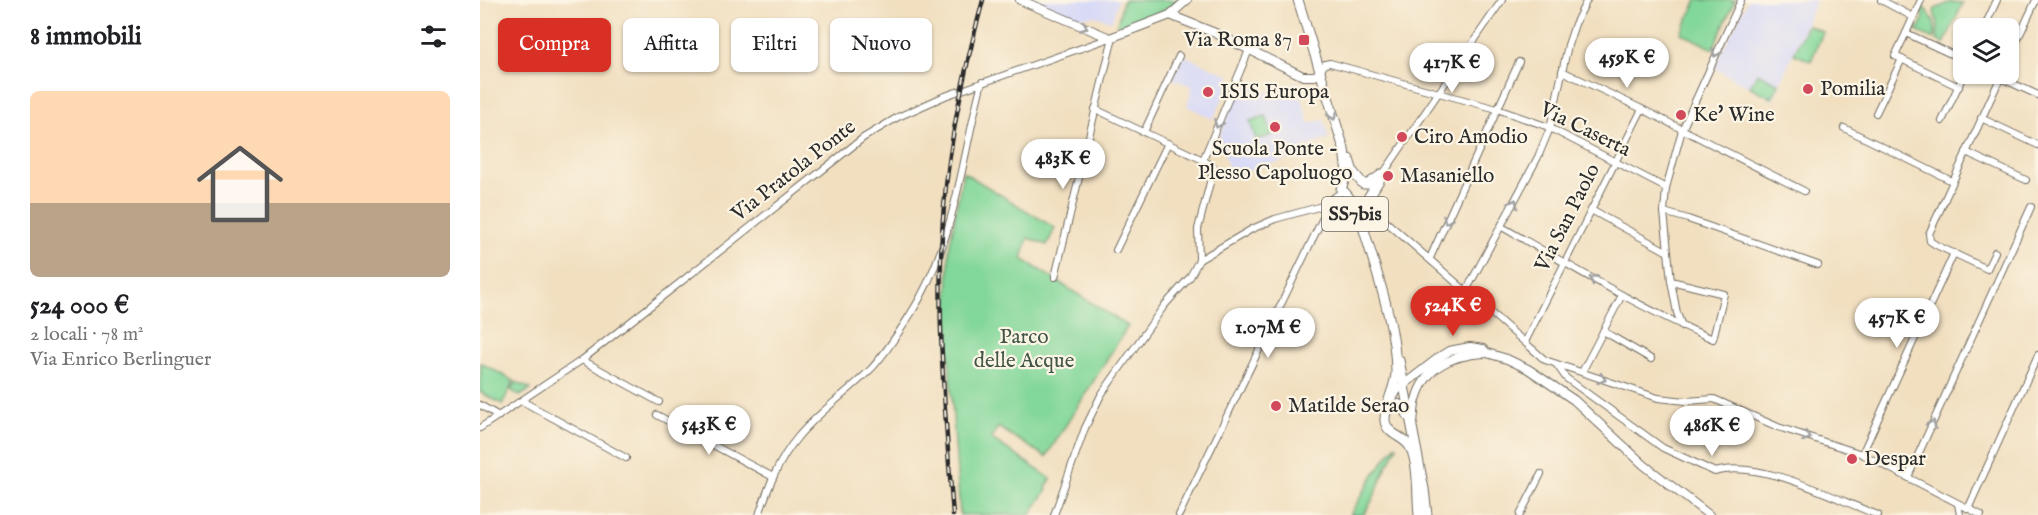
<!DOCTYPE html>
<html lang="it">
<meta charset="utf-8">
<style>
:root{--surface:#fff;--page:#f2f2f2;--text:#202124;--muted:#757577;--line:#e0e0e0;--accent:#d93025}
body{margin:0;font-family:"IM FELL English",serif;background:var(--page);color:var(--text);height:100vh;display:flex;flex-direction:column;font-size:22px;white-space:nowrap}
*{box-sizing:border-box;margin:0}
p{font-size:20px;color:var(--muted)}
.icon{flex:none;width:33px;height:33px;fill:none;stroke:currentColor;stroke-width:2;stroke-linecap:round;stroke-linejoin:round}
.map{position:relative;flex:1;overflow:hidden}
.side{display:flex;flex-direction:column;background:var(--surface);width:480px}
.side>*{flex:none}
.banner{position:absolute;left:18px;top:18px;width:570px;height:54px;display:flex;gap:12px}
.buttons{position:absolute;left:1473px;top:18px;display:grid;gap:12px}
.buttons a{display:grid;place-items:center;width:66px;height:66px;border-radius:9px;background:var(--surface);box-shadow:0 2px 4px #0004;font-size:30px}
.price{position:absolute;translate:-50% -51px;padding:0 14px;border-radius:21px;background:#fff;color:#222;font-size:20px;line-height:39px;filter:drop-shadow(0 2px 3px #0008)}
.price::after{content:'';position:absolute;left:50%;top:36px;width:18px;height:14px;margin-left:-9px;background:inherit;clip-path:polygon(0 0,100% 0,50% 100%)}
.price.selected{background:var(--accent);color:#fff}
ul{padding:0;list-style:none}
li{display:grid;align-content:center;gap:12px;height:318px;padding:0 30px}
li+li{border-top:2px solid var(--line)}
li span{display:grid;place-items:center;height:186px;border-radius:9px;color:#555}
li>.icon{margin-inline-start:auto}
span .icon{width:108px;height:108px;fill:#fffc;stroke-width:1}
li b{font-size:26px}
h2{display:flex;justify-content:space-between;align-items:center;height:72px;padding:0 30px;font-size:26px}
.chip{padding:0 21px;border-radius:9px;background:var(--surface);box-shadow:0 2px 4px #0004;font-size:21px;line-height:54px}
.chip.selected{background:var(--accent);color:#fff}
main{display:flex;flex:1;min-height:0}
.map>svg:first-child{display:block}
</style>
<main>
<section class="side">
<h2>8 immobili<svg class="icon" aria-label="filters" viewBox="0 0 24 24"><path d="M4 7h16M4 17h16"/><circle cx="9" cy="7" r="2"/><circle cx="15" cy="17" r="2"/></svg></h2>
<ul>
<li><span style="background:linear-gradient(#ffd9b3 60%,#b9a48a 0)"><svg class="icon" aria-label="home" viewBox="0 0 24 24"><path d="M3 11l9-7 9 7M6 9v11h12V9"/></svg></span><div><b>524 000 €</b><p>2 locali · 78 m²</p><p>Via Enrico Berlinguer</p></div></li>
</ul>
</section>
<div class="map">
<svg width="1558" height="515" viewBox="0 0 1558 515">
<rect width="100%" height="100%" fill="#fcf5e5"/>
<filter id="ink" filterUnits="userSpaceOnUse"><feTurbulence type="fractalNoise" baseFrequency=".0167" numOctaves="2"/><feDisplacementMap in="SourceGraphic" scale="12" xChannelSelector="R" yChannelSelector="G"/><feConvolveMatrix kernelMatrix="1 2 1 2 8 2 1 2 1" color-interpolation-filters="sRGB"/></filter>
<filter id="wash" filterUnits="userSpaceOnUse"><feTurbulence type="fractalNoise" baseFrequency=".008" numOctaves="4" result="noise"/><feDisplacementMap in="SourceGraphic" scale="24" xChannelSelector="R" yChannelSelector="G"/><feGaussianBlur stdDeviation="1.35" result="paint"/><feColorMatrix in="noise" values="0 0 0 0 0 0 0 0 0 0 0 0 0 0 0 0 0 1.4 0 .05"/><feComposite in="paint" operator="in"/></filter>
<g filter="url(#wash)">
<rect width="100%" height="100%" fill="#f1dfc0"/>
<g fill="#d6d8f8">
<path d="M549,0H638L632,21L614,16L592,18Z"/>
<path d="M1268,0H1336L1293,100L1234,68Z"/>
<path d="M703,55L751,76L747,85L749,86L733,119L707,106L712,86L692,79Z"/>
<path d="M763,82L786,92L818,82V87L829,123L844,120L849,139L823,148L822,155L761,173L748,167L739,137Z"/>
</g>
<g fill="#82d79a" stroke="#568162" stroke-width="1.5">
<path d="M643,0H698C681,13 659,28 637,25Z"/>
<path d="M1217,0H1255L1233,49L1201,33Z"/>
<path d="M1471,2L1483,3L1464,44L1457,40L1458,24L1454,12L1455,9Z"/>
<path d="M1443,7C1453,16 1458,28 1454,39L1436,31L1434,28L1438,29L1444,17L1441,13Z"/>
<path d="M1327,25L1343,32L1331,61L1314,54Z"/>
<path d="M1277,73L1299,84L1292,98L1270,87Z"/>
<path d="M786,116L792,135L776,140L770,121Z"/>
<path d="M483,172L575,228L567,245L548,238L542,259L648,326L566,457L518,427L511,438L571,479L566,487L567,490L550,515H480L469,359L468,304L469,249Z"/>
<path d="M1,363L34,381L22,404L0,392Z"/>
<path d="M36,382L51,389L40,396L31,390Z"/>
<path d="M915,446H917L910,462L908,463L892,501L883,515H870L893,476Z"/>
</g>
</g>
<g filter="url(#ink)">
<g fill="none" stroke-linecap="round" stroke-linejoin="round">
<g stroke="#706a5f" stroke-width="8">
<g id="minor">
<path d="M1401,0L1433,17"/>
<path d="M1441,0L1426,33L1484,60"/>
<path d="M1504,28L1517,0"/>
<path d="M1426,33L1415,56L1479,87"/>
<path d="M1528,60L1556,0"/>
<path d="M1082,71L1162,109L1324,191"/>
<path d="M840,72L845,64L850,63L1017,109L1066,126L1186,188"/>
<path d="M1512,74L1558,95"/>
<path d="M615,109L723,160L734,167L718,229L719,260"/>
<path d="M1396,113L1422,59"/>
<path d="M1501,118L1558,145"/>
<path d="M1462,121L1484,74"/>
<path d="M1364,128L1472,181"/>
<path d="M664,132L699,56"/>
<path d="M1486,152L1546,180"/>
<path d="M723,160L769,50"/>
<path d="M903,174L1022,0"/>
<path d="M1111,210L1188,252"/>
<path d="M1184,212L1208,219L1338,265"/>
<path d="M890,213L903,219L1065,360L1178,398L1206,401L1234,399L1298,427L1382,454L1501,515"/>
<path d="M1022,227C1091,266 1159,308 1233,339L1244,294L1191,281"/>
<path d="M636,250L688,143"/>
<path d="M1515,252L1507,269L1456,245L1450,241L1449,234L1522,74"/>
<path d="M950,258L1039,62"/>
<path d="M575,277L633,37"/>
<path d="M986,291L1058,157L1070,128L1088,45L1095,24L1107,0"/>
<path d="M1202,326L1197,313L1191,281L1184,212L1186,188L1202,130L1261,0"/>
<path d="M1123,331L1171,359"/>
<path d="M1045,342L1162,109"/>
<path d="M102,360L179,402"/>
<path d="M1076,364L1086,378L1183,448L1235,472C1279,458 1355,499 1398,515"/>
<path d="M1102,372L1142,295"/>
<path d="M42,401L146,458"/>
<path d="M0,405L19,416"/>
<path d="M177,415L293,477"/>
<path d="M0,428L102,360L383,138L418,117L465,96L630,38"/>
<path d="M1382,454L1474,253"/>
<path d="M1428,477L1551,207"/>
<path d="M1478,504L1480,515"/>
<path d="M1488,509L1558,355"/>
<path d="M279,515C288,488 298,461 317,438C338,412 366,394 390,370C404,356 419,332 430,315C475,245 481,161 502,82"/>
<path d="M574,515L605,428L621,395L684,306L710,277L719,260L772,229L795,219L842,206L848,207"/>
<path d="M699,515L852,199L862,191"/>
<path d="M1040,515L1061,474"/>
</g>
</g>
<g stroke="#706a5f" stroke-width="10">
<g id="secondary">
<path d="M540,0L630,38L690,15L707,0"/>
<path d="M690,15L735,33L823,76H834L839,74"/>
<path d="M912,399L917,390L961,356L969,351L990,347L1003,349L1007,353L1027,359L1048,369L1094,400L1164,465L1229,515"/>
<path d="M907,412L914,404H919L924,408L928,417"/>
<path d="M933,423C934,415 934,407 936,400C945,366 972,355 1004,353"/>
</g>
</g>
<g stroke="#706a5f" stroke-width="11">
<g id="primary">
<path d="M818,0L864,149L867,173L861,189C865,193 869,196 871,201C875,210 874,218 882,223L890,213L888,198L903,174"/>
<path d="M869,159L873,172L883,184H888L901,175"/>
<path d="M882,223C895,269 916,324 916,372C916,388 904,404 905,421C907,435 924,436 930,447C939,463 937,496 939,515"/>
<path d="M919,360L944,489L947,515"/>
</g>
</g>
<use href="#minor" stroke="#fff" stroke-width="6"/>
<use href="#secondary" stroke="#fff" stroke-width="8"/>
<use href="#primary" stroke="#fff" stroke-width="9"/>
<g stroke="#2b2b2b" stroke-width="4.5">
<path id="rail" d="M473,515C465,412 455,309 464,206C470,136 485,67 503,0"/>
</g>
<use href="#rail" stroke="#fcf5e5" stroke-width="2" stroke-dasharray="7" stroke-linecap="butt"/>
</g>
<defs><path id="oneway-chevron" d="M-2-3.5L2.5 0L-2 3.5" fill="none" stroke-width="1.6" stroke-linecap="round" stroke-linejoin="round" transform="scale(1.5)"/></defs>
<g stroke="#a0a0a0">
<use href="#oneway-chevron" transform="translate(604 27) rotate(23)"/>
<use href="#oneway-chevron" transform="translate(1236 53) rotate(114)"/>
<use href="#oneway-chevron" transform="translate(853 116) rotate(72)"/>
<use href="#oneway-chevron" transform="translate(738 124) rotate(113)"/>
<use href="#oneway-chevron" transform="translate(1034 203) rotate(-63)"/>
<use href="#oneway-chevron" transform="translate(967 220) rotate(114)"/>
<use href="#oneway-chevron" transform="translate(1113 279) rotate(-150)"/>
<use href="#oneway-chevron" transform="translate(1122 379) rotate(18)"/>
<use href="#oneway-chevron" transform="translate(1452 424) rotate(-66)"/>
<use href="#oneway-chevron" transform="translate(1327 437) rotate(18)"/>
</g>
</g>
<g fill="#d1495b" stroke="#fcf5e5" stroke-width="2">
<rect x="818" y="34" width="12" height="12" rx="3"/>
<circle cx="1328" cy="89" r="6"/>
<circle cx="728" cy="92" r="6"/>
<circle cx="1201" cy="115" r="6"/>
<circle cx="795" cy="127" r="6"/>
<circle cx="922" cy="137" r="6"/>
<circle cx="908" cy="176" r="6"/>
<circle cx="796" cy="406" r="6"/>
<circle cx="1372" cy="459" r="6"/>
</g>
<g text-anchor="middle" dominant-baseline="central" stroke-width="4.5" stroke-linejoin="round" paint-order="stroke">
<rect fill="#fcf5e5" stroke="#6a6863" stroke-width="1.5" x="842" y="197" width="66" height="34" rx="4.5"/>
<g font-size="20" font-weight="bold" fill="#2b2b2b">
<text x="875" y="214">SS7bis</text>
</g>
<g font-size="21" fill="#2b2b2b" stroke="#fcf5e5" text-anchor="start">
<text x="812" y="40" text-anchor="end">Via Roma 87</text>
<text x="1340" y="89">Pomilia</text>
<text x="740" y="92">ISIS Europa</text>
<text x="1213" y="115">Ke' Wine</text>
<text x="934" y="137">Ciro Amodio</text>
<text x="795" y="149" text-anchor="middle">Scuola Ponte -<tspan x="795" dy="24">Plesso Capoluogo</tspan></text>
<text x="920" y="176">Masaniello</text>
<text x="808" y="406">Matilde Serao</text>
<text x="1384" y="459">Despar</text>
</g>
<g font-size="21" fill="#2b2b2b" stroke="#fcf5e5">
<text transform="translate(1105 130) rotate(26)">Via Caserta</text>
<text transform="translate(314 171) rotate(-38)">Via Pratola Ponte</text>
<text transform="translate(1088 218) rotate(-63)">Via San Paolo</text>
</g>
<g font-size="21" fill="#415647" stroke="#fcf5e5">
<text x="544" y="337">Parco<tspan x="544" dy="24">delle Acque</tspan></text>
</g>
</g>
</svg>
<div class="buttons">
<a><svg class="icon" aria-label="layers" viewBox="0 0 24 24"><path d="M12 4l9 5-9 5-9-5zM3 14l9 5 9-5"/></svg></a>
</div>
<b class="price" style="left:1147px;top:89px">459K €</b>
<b class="price" style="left:972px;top:94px">417K €</b>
<b class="price" style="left:583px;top:190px">483K €</b>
<b class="price selected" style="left:973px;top:337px">524K €</b>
<b class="price" style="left:1417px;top:349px">457K €</b>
<b class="price" style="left:788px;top:359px">1.07M €</b>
<b class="price" style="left:229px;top:456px">543K €</b>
<b class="price" style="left:1232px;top:457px">486K €</b>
<div class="banner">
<a class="chip selected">Compra</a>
<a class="chip">Affitta</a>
<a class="chip">Filtri</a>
<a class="chip">Nuovo</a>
</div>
</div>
</main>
